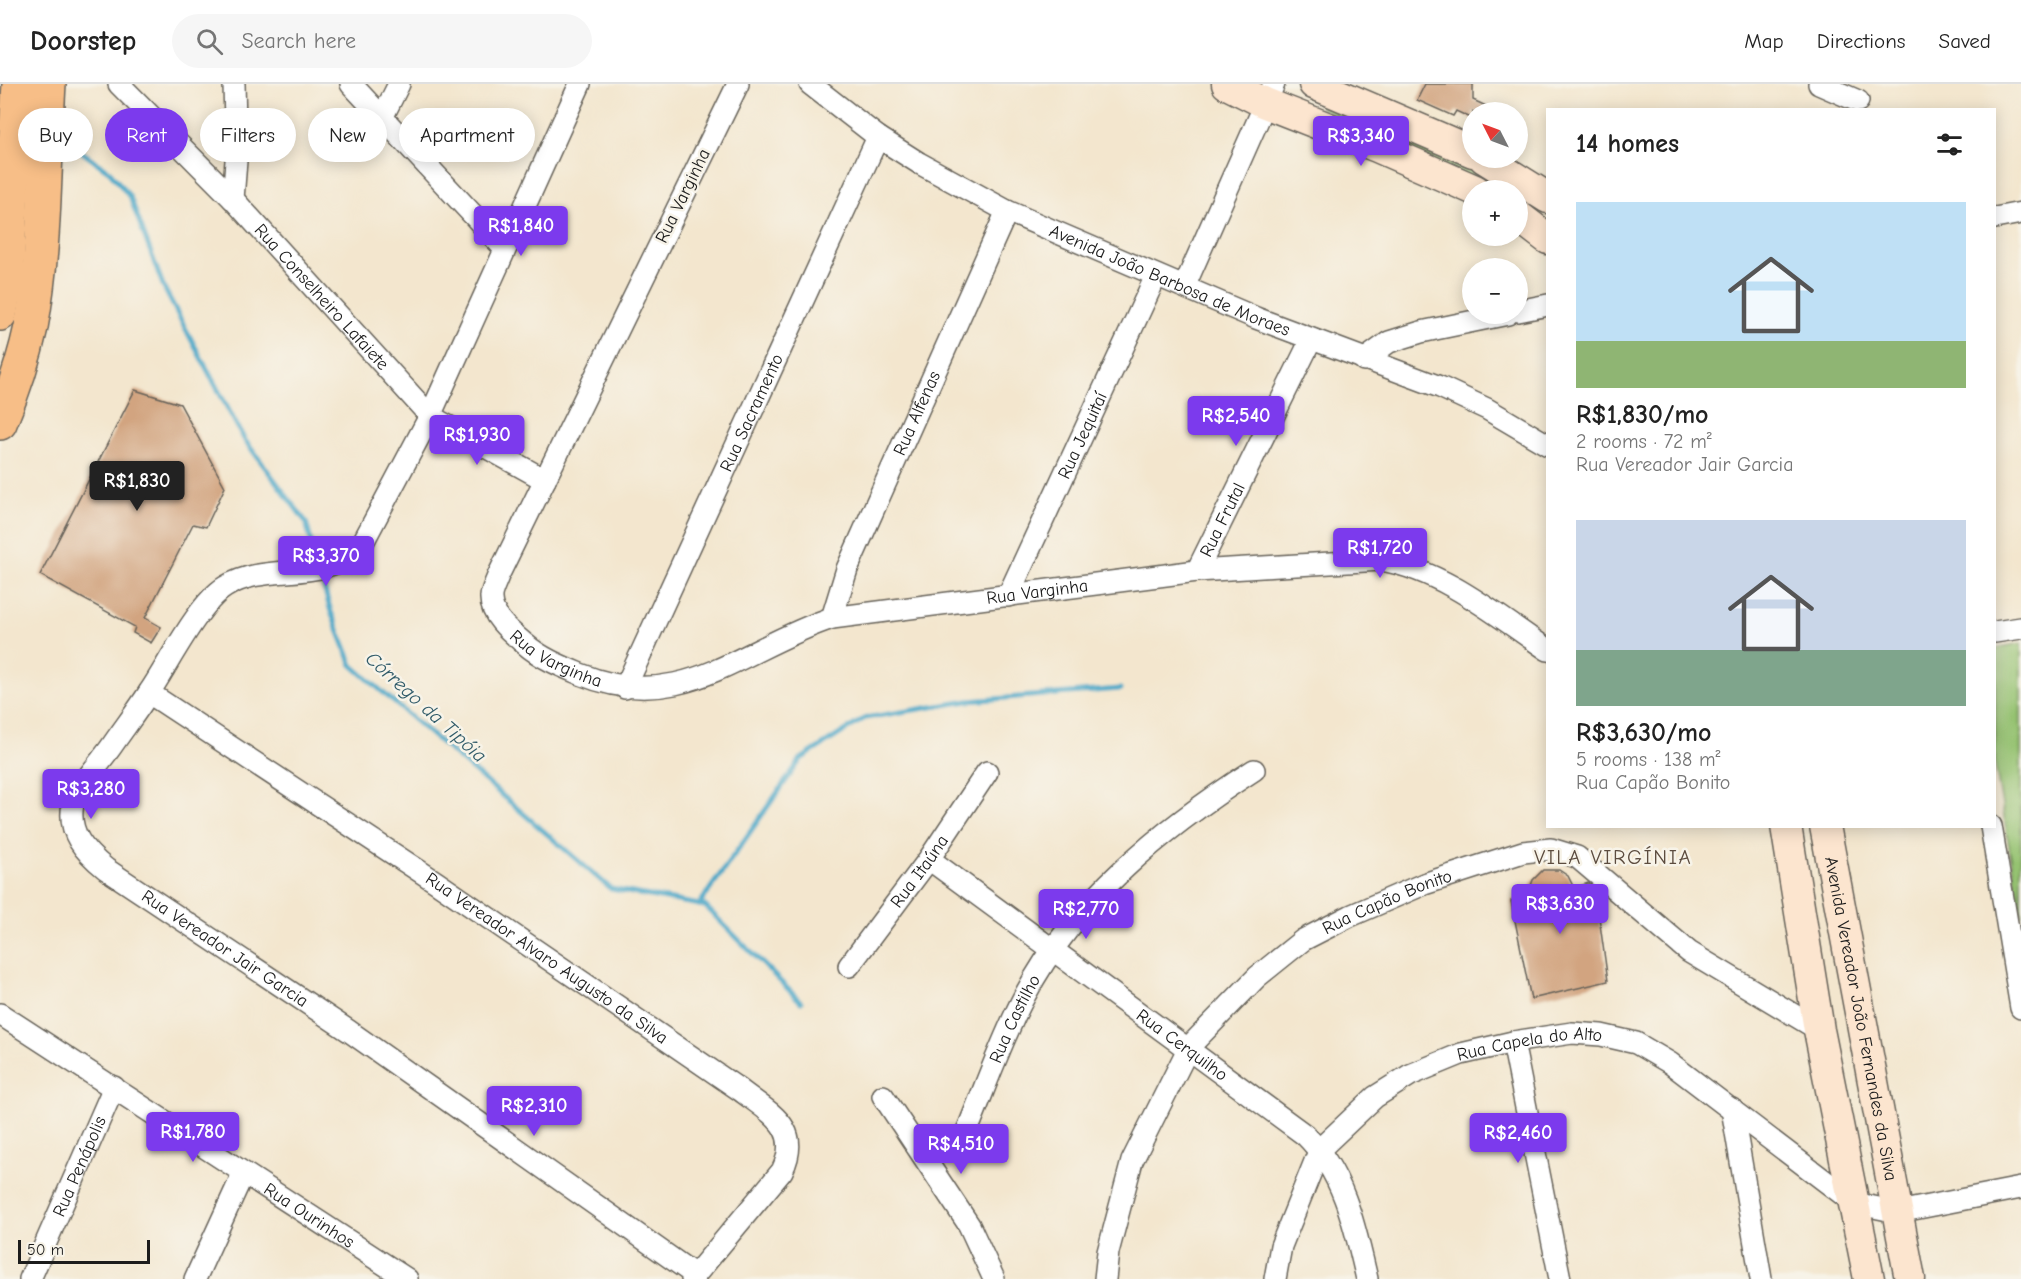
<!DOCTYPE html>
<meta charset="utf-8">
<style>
:root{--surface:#fff;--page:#f6f6f6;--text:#222;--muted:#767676;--line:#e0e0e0;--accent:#7c3aed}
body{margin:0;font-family:"Comic Neue",sans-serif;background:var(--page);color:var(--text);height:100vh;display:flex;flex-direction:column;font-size:22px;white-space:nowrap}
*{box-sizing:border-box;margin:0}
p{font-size:20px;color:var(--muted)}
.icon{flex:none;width:33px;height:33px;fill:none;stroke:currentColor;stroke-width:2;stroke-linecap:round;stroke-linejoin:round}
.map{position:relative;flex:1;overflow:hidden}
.panel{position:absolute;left:1546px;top:24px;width:450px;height:720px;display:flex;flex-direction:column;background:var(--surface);border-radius:0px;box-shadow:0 3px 15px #0003}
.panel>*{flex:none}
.banner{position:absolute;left:18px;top:24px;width:570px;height:54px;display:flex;gap:12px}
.needle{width:39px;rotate:312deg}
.controls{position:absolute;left:1462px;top:18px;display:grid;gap:12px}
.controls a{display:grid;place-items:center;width:66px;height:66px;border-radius:50%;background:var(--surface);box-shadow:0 3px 15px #0003;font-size:30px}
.scale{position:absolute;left:18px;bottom:15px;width:132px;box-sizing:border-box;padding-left:6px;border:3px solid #1c1c1c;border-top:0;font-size:16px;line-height:21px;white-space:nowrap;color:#1c1c1c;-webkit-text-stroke:4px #f7f3e8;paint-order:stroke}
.price{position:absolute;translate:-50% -51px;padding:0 14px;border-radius:6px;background:var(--accent);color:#fff;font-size:20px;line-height:39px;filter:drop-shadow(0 2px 3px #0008)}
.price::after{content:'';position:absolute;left:50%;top:36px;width:18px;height:14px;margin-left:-9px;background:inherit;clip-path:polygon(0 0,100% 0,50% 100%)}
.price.on{background:#222;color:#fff}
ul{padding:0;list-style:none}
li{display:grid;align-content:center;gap:12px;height:318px;padding:0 30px}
li span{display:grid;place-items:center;height:186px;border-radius:0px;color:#555}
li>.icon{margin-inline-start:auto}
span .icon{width:108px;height:108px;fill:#fffc;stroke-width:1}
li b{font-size:26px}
h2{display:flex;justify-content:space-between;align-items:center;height:72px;padding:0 30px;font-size:26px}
.tag{padding:0 21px;border-radius:27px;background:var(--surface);box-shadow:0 3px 15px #0003;font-size:21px;line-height:54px}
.tag.on{background:var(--accent);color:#fff}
header{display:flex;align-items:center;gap:36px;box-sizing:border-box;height:84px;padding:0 30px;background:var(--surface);border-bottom:2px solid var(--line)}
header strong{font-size:28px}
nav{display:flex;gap:33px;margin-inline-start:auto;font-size:21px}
.search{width:420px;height:54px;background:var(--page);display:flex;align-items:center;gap:15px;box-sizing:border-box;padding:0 21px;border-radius:33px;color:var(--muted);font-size:22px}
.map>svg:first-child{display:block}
</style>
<header>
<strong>Doorstep</strong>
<div class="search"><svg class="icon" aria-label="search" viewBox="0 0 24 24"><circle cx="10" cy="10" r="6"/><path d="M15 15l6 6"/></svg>Search here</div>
<nav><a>Map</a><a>Directions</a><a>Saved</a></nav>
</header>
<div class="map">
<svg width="2021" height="1195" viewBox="0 0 2021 1195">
<rect width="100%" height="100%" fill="#f7f3e8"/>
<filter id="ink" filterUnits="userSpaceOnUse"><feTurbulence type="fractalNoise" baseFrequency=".0167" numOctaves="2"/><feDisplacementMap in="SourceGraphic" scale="12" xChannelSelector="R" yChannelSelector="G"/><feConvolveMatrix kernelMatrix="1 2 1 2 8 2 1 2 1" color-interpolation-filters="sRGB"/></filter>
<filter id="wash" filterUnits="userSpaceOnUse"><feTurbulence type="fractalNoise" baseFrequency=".008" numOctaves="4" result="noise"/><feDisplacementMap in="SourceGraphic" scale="24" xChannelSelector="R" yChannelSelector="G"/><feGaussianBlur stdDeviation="1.35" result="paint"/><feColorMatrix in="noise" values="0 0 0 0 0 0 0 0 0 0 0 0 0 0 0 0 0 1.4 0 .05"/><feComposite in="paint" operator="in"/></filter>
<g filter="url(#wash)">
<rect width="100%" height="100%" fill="#f3e6ce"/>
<g fill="#95c271" stroke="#586f46" stroke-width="1.5">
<path d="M1323,15L1536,114L1535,126L1518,118V106H1495L1320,24Z"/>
<path d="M2021,559V833L1995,681V564Z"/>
</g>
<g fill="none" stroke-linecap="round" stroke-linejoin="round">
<g stroke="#49a7c8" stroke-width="5">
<path d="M82,68L110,88L130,113L164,204L244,355L306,438L317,480"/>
<path d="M320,489L331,528L352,581L404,627L611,805L705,822L801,918"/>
<path d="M699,821L801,675L865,634L968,617L1120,605"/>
</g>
</g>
<g id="blocks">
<g fill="#d2a480">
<path d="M1425,0H1473V16L1499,28H1473V35L1456,27L1453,32L1417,16Z"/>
<path d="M135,306L180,320L225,403L206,443L193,440L145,534L161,543L151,559L133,549L135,543L40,491Z"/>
<path d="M1543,786H1559L1568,792L1574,804L1588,799L1595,805L1608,897L1531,915L1511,817L1528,810L1533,796Z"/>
</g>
</g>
</g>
<g filter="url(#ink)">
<use href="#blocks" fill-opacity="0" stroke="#67635a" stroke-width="1.5"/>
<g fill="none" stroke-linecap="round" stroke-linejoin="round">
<g stroke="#67635a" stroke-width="24">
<g id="street">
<path id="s1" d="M119,0L233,115L430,332L545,396"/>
<path d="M351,0L504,164"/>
<path id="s2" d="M580,0L430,332L361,462C321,502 269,476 225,503C198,520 169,579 150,607C138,626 124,644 111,663C102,676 75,706 73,720C67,749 85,768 106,785L349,947L695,1191"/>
<path id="s3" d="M738,0L498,492C496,498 491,507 491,513C490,532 512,549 525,560C541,574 561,582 580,590C682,632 740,564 832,534L1197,487L1381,476C1444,487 1496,531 1548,566"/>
<path id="s4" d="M810,0L878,53L919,79L1007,127L1256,234L1440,303L1487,325L1548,361"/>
<path d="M1819,0L1858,17"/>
<path d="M382,34L399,0"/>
<path d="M233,115L236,77L234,0"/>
<path d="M1995,134L2021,129"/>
<path d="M1185,201L1274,0"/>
<path d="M1518,227L1548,221"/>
<path d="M1364,276L1389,258L1421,248L1508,230"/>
<path id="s5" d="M1197,487L1311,256"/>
<path id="s6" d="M1008,512L1156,192"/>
<path id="s7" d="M832,534L847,485L1007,127"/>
<path d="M1995,548L2021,544"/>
<path id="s8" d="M625,604L878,53"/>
<path id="s9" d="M149,609L436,798L740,1006C771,1030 803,1044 782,1087L692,1195"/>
<path d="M1991,742L2021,924"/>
<path id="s10" d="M929,775L1305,1051C1344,1089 1355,1143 1367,1195"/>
<path id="s11" d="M849,882L929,775L987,688"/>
<path id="s12" d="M0,930L407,1195"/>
<path d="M1513,958L1560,1195"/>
<path d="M883,1012L969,1141L994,1195"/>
<path d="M1732,1025L1761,1195"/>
<path id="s13" d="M962,1059C983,1010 1000,958 1025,911C1076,814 1164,744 1254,686"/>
<path id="s14" d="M30,1195L114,1003"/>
<path d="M195,1195L243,1090"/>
<path id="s15" d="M1105,1195L1108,1168L1132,1077L1189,963L1257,893L1303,856L1350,832L1424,800L1523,768L1551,765L1577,773L1689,868L1819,946"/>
<path id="s16" d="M1275,1195L1281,1162L1320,1065L1375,1013L1410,991L1461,970L1513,958L1572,949L1601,951L1636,959L1670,979L1854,1119L1898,1128L2021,1104"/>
</g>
</g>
<g stroke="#67635a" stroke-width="33">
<g id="secondary">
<path d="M1227,0L1265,19L1377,63L1475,106"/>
<path d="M1314,0L1473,68"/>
<path d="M1484,74L1548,114"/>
<path d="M1518,132L1548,155"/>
<path d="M1786,742L1819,946L1869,1195"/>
<path id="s17" d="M1825,742L1910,1195"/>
</g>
</g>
<g stroke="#67635a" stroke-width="36">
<g id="primary">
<path d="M0,230L6,199L19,0"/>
<path d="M0,339C13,308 24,276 31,243C46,164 44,80 49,0"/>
</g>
</g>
<use href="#street" stroke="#fff" stroke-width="21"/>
<use href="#secondary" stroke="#fce5cf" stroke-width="30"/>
<use href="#primary" stroke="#f7be87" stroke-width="33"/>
</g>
</g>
<g text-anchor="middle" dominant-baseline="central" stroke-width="5" stroke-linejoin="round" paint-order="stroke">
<g font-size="18" fill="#1c1c1c" stroke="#f7f3e8">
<text transform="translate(683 112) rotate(-64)">Rua Varginha</text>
<text stroke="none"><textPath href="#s4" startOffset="412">Avenida João Barbosa de Moraes</textPath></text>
<text stroke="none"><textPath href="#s1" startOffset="294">Rua Conselheiro Lafaiete</textPath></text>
<text stroke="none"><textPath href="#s8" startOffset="303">Rua Sacramento</textPath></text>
<text stroke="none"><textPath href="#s7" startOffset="222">Rua Alfenas</textPath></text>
<text stroke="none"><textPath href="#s6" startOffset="177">Rua Jequitaí</textPath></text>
<text stroke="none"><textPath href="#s5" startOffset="57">Rua Frutal</textPath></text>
<text stroke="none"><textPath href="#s3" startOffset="1167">Rua Varginha</textPath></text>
<text stroke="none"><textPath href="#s3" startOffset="664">Rua Varginha</textPath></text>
<text stroke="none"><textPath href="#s11" startOffset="118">Rua Itaúna</textPath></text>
<text stroke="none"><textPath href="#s15" startOffset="498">Rua Capão Bonito</textPath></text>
<text stroke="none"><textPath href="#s2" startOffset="1143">Rua Vereador Jair Garcia</textPath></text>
<text stroke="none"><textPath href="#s9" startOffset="478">Rua Vereador Alvaro Augusto da Silva</textPath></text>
<text stroke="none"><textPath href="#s17" startOffset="196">Avenida Vereador João Fernandes da Silva</textPath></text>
<text stroke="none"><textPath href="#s13" startOffset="135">Rua Castilho</textPath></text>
<text stroke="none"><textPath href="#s10" startOffset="314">Rua Cerquilho</textPath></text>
<text stroke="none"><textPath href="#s16" startOffset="380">Rua Capela do Alto</textPath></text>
<text stroke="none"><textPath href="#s14" startOffset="123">Rua Penápolis</textPath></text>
<text stroke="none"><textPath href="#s12" startOffset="369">Rua Ourinhos</textPath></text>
</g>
<g font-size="20" font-style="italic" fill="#305b69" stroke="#f7f3e8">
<text transform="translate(426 623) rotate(42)">Córrego da Tipóia</text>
</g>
<g font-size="21" letter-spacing="1.5" fill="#5c4c3f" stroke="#f7f3e8">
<text x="1613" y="773">VILA VIRGÍNIA</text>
</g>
</g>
</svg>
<div class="controls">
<a><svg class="needle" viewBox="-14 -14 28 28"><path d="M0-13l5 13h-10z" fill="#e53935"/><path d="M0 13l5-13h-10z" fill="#767676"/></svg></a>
<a>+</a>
<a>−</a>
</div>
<div class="scale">50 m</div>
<b class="price" style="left:1361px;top:83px">R$3,340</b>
<b class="price" style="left:521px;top:173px">R$1,840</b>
<b class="price" style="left:1236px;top:363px">R$2,540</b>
<b class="price" style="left:477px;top:382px">R$1,930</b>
<b class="price on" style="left:137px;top:428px">R$1,830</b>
<b class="price" style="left:1380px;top:495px">R$1,720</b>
<b class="price" style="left:326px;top:503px">R$3,370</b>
<b class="price" style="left:91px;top:736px">R$3,280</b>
<b class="price" style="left:1560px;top:851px">R$3,630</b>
<b class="price" style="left:1086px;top:856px">R$2,770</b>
<b class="price" style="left:534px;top:1053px">R$2,310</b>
<b class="price" style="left:193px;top:1079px">R$1,780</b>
<b class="price" style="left:1518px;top:1080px">R$2,460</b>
<b class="price" style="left:961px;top:1091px">R$4,510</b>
<div class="banner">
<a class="tag">Buy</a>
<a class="tag on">Rent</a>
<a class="tag">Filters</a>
<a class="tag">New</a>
<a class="tag">Apartment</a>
</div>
<section class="panel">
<h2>14 homes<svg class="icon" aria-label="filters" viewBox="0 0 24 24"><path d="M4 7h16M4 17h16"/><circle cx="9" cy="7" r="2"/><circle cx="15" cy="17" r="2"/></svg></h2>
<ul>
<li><span style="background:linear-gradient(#bfe0f5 75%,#8fb573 0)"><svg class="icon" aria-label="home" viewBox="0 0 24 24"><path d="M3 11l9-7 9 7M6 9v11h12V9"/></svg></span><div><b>R$1,830/mo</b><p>2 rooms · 72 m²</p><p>Rua Vereador Jair Garcia</p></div></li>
<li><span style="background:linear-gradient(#c9d6e8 70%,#7fa58c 0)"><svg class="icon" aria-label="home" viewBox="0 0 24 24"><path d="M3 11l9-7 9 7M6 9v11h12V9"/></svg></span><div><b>R$3,630/mo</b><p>5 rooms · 138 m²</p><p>Rua Capão Bonito</p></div></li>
</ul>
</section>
</div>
